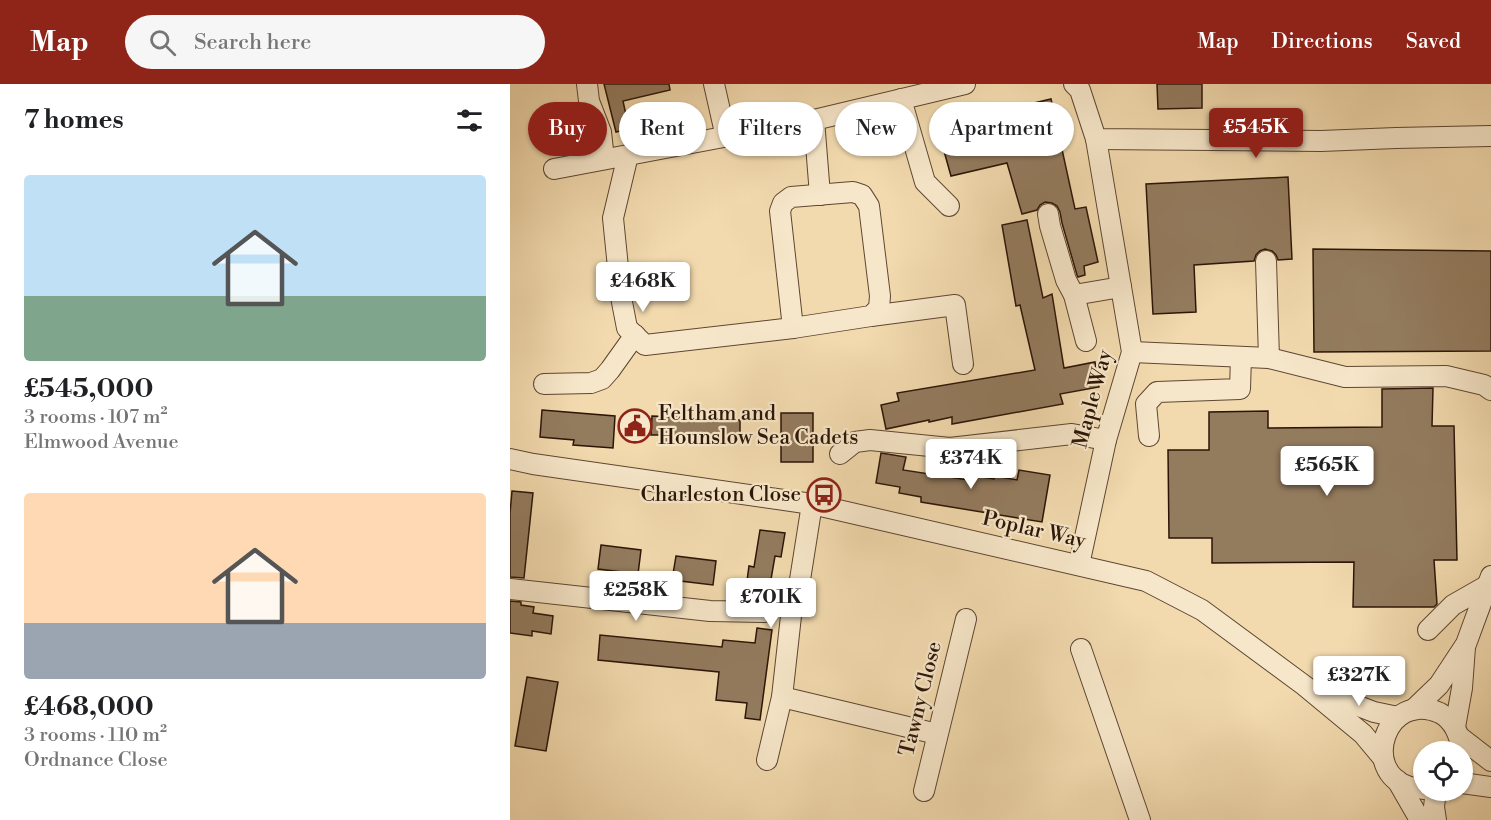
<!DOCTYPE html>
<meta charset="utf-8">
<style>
:root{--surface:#fff;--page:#f6f6f6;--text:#202124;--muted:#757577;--accent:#8f2418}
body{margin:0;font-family:"Libre Bodoni",serif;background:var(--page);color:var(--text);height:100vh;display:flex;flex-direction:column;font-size:22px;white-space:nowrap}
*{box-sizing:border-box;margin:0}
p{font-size:20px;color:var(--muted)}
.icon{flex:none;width:33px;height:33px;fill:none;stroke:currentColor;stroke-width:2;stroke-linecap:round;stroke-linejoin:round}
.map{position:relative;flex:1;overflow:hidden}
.details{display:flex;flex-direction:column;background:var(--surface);width:510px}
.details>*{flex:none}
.banner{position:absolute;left:18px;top:18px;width:570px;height:54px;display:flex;gap:12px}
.fabs{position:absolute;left:903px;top:657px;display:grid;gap:12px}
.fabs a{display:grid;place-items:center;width:60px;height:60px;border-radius:50%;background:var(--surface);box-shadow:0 2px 4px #0004;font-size:30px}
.price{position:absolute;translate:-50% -51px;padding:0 14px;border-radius:6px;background:#fff;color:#222;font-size:20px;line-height:39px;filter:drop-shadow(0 2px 3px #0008)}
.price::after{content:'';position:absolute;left:50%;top:36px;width:18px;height:14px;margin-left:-9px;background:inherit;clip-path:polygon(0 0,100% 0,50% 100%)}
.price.on{background:var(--accent);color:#fff}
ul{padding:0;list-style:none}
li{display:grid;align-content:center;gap:12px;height:318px;padding:0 24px}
li span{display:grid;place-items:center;height:186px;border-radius:6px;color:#555}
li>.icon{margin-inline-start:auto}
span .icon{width:108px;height:108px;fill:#fffc;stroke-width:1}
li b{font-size:26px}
h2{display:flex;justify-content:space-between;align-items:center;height:72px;padding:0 24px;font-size:26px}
.pill{padding:0 21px;border-radius:27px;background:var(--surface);box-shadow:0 2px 4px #0004;font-size:21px;line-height:54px}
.pill.on{background:var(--accent);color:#fff}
header{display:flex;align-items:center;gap:36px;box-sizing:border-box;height:84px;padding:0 30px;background:var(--accent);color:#fff}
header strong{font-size:28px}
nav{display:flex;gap:33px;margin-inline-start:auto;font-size:21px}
.search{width:420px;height:54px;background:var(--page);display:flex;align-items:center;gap:15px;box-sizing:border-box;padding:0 21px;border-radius:33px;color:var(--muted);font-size:22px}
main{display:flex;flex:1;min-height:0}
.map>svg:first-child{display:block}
</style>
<header>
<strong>Map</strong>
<div class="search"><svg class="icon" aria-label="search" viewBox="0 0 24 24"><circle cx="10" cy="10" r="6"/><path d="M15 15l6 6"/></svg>Search here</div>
<nav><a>Map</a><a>Directions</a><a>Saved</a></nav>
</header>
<main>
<section class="details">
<h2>7 homes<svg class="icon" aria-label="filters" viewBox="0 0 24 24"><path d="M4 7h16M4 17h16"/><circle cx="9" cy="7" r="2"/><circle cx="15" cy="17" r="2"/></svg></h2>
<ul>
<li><span style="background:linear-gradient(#bfe0f5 65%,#7fa58c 0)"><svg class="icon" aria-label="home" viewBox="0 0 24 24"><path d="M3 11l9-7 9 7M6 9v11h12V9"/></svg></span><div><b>£545,000</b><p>3 rooms · 107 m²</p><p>Elmwood Avenue</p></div></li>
<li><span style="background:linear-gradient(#ffd9b3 70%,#9aa5b1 0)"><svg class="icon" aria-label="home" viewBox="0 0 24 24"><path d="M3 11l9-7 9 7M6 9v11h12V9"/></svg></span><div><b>£468,000</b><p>3 rooms · 110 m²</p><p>Ordnance Close</p></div></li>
</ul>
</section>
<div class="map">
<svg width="981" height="736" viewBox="0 0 981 736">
<rect width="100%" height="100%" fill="#f2daae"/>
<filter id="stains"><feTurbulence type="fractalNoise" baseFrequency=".00333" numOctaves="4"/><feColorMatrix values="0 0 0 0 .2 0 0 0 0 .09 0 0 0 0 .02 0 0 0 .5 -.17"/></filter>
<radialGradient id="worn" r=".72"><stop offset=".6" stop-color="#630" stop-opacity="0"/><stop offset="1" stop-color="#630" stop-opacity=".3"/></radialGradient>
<g fill="#937b5e" stroke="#2c1507" stroke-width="1.5">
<path d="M94,0H159L160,6L113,17L119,45L106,48Z"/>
<path d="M647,0H692V24L648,25Z"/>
<path d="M541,15L565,125L576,123L588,178L574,182L575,191L568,193L567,191L552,139L550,128L547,122L542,119L535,118L530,121L527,126L512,130L497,79L441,92L427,42Z"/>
<path d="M778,93L782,175L768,176L766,171L762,167L755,165L750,167L746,171L744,177L684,181L686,228L643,230L636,100Z"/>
<path d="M517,136L533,214L542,210L554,284L585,278L589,303L550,310L553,320L442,340V333L419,338V336L376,345L371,321L389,317L387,309L525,286L510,221L506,222L492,141Z"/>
<path d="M803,165L981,167V267L804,268Z"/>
<path d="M923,304L922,342H944L947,476H924L927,520L924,523H843L844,478L702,479V454H659L658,366H699V328L758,327V344L872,343V305Z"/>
<path d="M32,326L105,332L103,364L63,361L64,356L30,353Z"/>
<rect x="271" y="329" width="32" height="49"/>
<path d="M142,332L230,336V354H215V360L155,358V351H141Z"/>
<path d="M371,369L396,373L393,386L458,396L459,391L484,395L485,392L507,396L509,386L540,391L532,438L411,418V413L389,409L390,403L366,399Z"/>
<path d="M2,407L23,409L14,494L0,493V429Z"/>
<path d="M250,446L275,449L271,473L265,472L259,507L236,504L239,482L244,483Z"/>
<path d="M91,461L131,466L128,490L88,485Z"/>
<path d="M166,472L206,477L203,501L162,496Z"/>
<path d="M0,517L11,518V521L24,523L23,529L43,532L41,550L22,547V552L0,549Z"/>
<path d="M247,544L262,546L250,636L235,634L237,619L206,616L209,588L88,576L90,551L212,563L213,556L245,559Z"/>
<path d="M17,593L48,598L36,667L5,662Z"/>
</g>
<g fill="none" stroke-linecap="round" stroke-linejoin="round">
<g stroke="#5e4631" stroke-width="22">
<g id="minor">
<path d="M77,0L79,17L91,48L94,75"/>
<path d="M204,0L216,53"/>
<path d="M564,0L570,6L586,55L811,57L886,54L981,52"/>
<path d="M391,15L415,98L439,122"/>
<path d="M304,36L310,111"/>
<path d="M118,71L103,134L111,213L117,244L135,261L283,244"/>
<path d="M44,85L304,36L455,0"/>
<path d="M343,108L352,111L359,122L370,212L369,224L361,232L283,244L270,127L273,119L281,113Z"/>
<path d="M538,130L540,142L556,196L564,211L576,257"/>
<path d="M756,177L759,274"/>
<path d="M564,211L611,203"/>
<path d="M361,232L445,221L453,280"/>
<path d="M622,268L759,274L835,293L936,292L974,301L981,306"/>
<path d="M34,300L81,299L92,295L100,286L125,251"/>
<path d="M639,352L636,320L647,308L730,305L731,273"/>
<path d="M330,370L345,358L360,356L440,364L562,350L596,356"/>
<path d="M0,375L23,380L302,420L636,497L692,526L795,602L853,650L873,674"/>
<path d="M569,481L596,356L622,268L586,55"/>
<path d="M0,505L200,527L255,528"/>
<path d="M918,546L943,521L978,501"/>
<path d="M571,565L630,736"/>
<path d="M809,607L864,628L888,633"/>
<path d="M272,613L427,650"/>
<path d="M903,626L929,601L956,560L981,492"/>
<path d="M945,643L952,604L955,563"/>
<path d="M951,654L981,677"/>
<path d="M257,676L272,613L281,532L289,502L302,420"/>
<path d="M887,696L910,736"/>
<path d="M952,699L981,703"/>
<path d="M914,705C909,704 904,704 900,703C849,688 876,605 930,629C945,637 950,652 952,668"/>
<path d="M414,707L456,535"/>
<path d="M926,736L924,723L926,706"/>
</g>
</g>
<use href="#minor" stroke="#f7e7ca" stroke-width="20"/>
</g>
<defs>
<g id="civic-ring" transform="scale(1.725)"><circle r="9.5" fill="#f7e7ca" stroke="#8f2418" stroke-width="1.5"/><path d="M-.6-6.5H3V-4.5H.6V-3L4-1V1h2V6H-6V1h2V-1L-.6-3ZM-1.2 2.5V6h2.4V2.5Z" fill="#8f2418"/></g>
<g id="bus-ring" transform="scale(1.725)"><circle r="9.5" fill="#f7e7ca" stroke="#8f2418" stroke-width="1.5"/><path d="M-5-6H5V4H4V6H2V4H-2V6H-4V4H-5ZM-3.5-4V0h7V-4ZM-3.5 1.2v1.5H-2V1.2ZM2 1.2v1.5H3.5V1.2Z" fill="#8f2418"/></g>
</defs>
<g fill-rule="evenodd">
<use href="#civic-ring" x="125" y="342"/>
<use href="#bus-ring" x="314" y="411"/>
</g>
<g text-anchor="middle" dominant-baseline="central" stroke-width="4.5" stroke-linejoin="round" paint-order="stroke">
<g font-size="21" fill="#2c1507" stroke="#f7e7ca">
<text transform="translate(583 315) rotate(-75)">Maple Way</text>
<text transform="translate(524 446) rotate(13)">Poplar Way</text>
<text transform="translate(411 615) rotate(-76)">Tawny Close</text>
</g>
<g font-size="21" fill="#2c1507" stroke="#f7e7ca" text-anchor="start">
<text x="148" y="330">Feltham and<tspan x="148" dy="24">Hounslow Sea Cadets</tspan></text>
<text x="291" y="411" text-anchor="end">Charleston Close</text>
</g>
</g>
<rect width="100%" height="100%" filter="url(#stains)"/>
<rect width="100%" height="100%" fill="url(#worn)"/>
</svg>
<div class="fabs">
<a><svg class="icon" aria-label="locate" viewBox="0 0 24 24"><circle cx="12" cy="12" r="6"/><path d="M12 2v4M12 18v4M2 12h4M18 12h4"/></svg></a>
</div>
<b class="price on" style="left:746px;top:75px">£545K</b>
<b class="price" style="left:133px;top:229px">£468K</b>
<b class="price" style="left:461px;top:406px">£374K</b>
<b class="price" style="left:817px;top:413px">£565K</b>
<b class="price" style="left:126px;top:538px">£258K</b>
<b class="price" style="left:261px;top:545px">£701K</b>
<b class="price" style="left:849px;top:623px">£327K</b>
<div class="banner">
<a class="pill on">Buy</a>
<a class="pill">Rent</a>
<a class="pill">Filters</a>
<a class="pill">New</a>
<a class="pill">Apartment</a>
</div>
</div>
</main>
